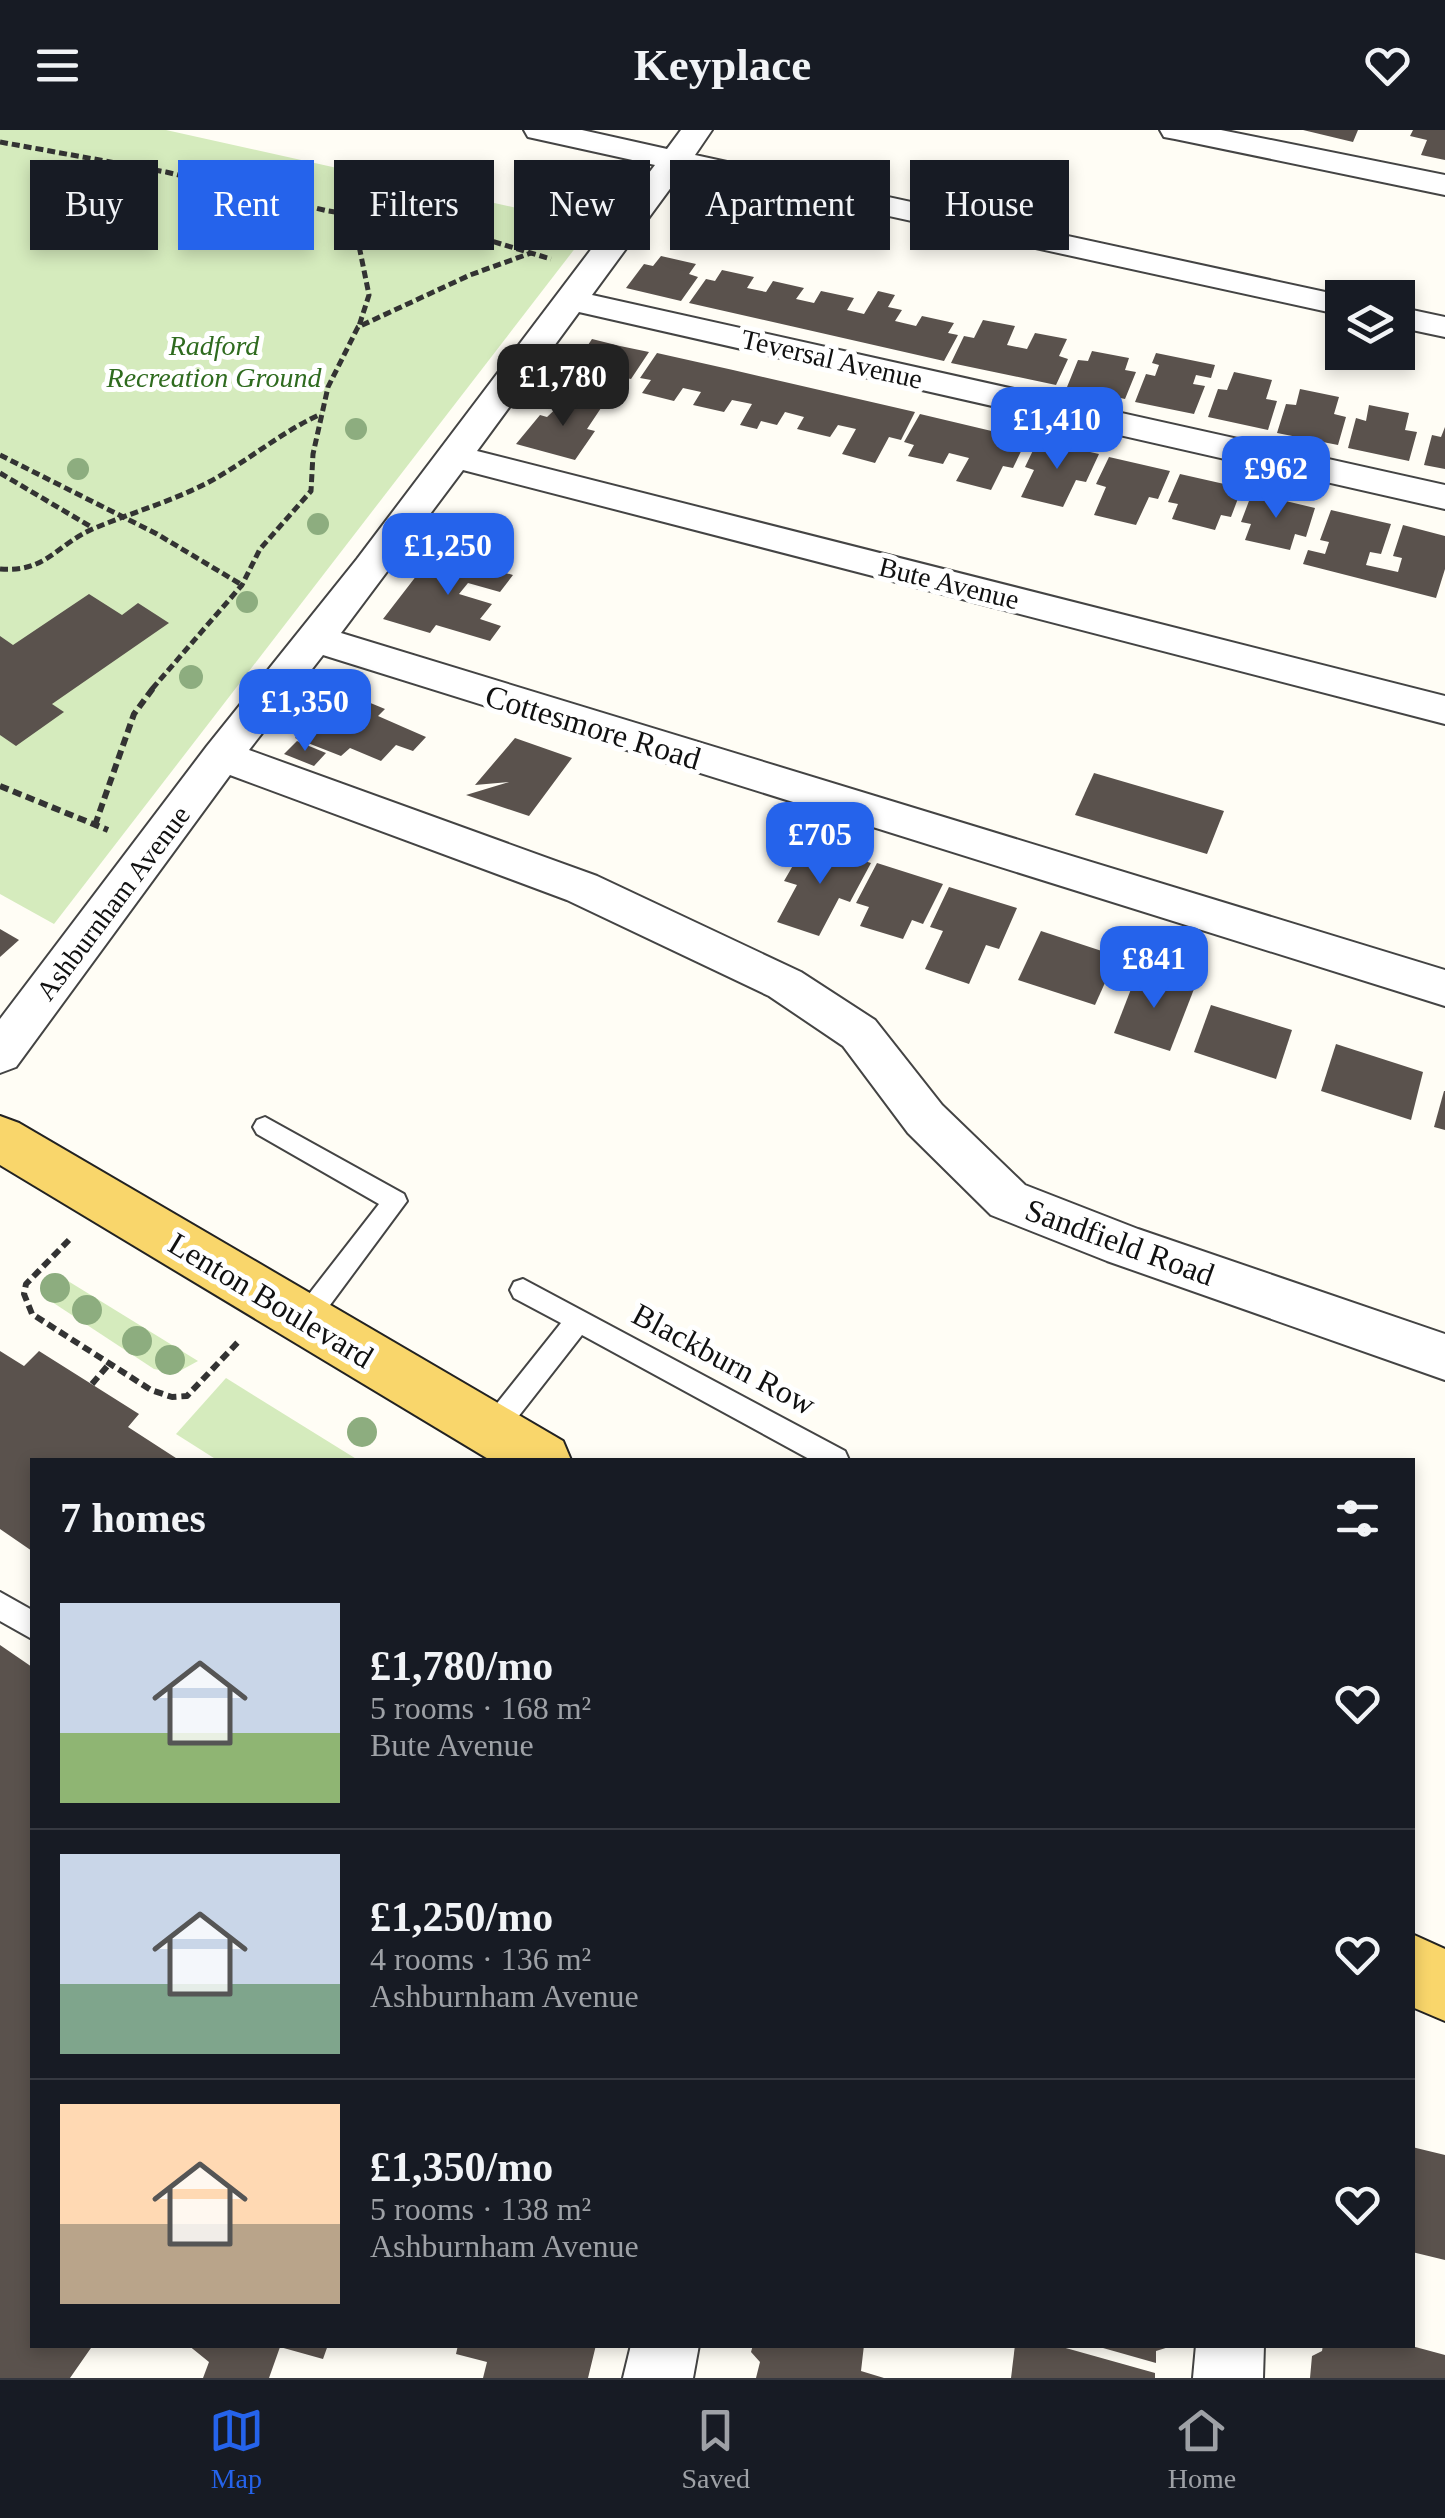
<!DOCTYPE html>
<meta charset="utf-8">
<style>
:root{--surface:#171b24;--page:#242831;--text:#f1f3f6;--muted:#9ea1a6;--line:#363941;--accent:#2563eb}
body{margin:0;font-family:Georgia,serif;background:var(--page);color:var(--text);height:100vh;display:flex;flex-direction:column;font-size:38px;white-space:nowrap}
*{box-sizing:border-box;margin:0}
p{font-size:32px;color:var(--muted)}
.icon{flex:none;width:55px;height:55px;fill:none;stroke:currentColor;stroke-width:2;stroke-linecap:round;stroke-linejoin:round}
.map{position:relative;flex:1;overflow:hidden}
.details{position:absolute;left:30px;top:1328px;width:1385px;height:890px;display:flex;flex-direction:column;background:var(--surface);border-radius:0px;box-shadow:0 5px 15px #0003}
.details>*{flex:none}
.guide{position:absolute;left:30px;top:30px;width:1385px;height:90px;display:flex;gap:20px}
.controls{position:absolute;left:1325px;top:150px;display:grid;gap:20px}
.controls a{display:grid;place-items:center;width:90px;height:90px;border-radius:0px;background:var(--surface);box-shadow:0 5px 15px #0003;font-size:50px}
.price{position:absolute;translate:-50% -85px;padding:0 22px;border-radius:20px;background:var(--accent);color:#fff;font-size:32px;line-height:65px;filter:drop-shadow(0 2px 5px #0008)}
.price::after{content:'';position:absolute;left:50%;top:60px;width:30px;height:22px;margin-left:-15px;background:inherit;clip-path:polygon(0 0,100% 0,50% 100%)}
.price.on{background:#222;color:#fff}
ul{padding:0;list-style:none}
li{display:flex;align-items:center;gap:30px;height:250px;padding:0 30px}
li+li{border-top:2px solid var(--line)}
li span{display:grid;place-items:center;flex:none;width:280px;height:200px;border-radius:0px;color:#555}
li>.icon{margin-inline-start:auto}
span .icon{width:120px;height:120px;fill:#fffc;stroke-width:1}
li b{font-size:42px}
h2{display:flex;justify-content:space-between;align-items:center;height:120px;padding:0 30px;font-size:42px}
.pill{padding:0 35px;border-radius:0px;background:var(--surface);box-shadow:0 5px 15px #0003;font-size:35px;line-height:90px}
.pill.on{background:var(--accent);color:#fff}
header{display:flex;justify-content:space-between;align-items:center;height:130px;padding:0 30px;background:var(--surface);font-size:45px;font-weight:700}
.dock{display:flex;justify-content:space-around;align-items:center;height:140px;border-top:2px solid var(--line);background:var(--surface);font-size:28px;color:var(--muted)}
.dock a{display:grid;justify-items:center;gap:5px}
.dock .on{color:var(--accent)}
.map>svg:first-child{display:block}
</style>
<header><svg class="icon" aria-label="menu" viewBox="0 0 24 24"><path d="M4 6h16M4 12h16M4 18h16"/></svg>Keyplace<svg class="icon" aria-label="heart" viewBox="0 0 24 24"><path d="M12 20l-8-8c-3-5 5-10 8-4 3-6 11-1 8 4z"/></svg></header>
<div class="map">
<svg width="1445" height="2248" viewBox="0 0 1445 2248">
<rect width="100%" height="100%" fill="#fffdf5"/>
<g fill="#d5ebbd">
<path d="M0,0H166L593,95L54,794L0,764Z"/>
<path d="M55,1143L198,1231L176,1243L154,1239L46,1168Z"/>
<path d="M226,1248L358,1330H217L176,1304Z"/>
</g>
<g fill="#5a524d">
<path d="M1303,0H1358L1353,12Z"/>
<path d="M1413,0H1445V30L1421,25L1427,10L1410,6Z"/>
<path d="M661,126L696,134L689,144L698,147L681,171L626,158L644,134L653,136Z"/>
<path d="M722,140L754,147L747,158L766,162L773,151L804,158L796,169L814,173L821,161L854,168L847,180L864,184L878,161L895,165L888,177L902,180L895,191L916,196L922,186L954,193L948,203L958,205L944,231L689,173L706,149L715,151Z"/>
<path d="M983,190L1015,196L1007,215L1027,219L1035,203L1067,209L1059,226L1068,229L1056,255L951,233L964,206L974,208Z"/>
<path d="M592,209L620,216L649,222L631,249L621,247L613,258L576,249L584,238L574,236Z"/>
<path d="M1092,221L1129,228L1125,240L1136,242L1125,269L1067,257L1078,230L1088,231Z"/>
<path d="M657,223L733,240L915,282L901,310L889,307L875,333L842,324L856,299L838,295L830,307L797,299L804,287L785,282L777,295L761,291L757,299L740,295L752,274L732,270L724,282L693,275L701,262L683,258L674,271L642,263L651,250L640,248Z"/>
<path d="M1156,223L1215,235L1211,248L1196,245L1193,254L1205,256L1194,284L1135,272L1146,244L1155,246L1159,235L1152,233Z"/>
<path d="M1234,242L1272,250L1266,269L1277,271L1268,300L1208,287L1218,259L1227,260Z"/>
<path d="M1300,259L1339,267L1334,284L1346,287L1338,315L1277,303L1286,274L1296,275Z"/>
<path d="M585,267L605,272L587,299L595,301L575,330L516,314L540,285L547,287L563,272L579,276Z"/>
<path d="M1369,275L1409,283L1405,300L1417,302L1409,331L1348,318L1356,288L1366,291Z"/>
<path d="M920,284L1000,303L1027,309L1013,338L1003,336L991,360L956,351L969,328L949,323L943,334L908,326L914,315L904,312Z"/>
<path d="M1445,297V339L1424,335L1432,305L1441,307Z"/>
<path d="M1038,310L1099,324L1086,352L1076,350L1063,377L1021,367L1034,340L1025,337Z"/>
<path d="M1109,327L1170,341L1158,369L1149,367L1136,395L1094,385L1106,357L1096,354Z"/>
<path d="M1180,344L1242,358L1231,387L1221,385L1215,400L1172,389L1178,374L1168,372Z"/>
<path d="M1252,363L1315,378L1306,407L1295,404L1290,420L1245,410L1251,394L1241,392Z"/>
<path d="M1331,380L1391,394L1381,424L1370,422L1366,435L1398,442L1402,428L1393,426L1403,395L1445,406V439L1436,468L1303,434L1308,420L1325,424L1329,412L1320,410Z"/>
<path d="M434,423L513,445L500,462L468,453L459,464L492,474L480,489L501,496L490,511L436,495L430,503L383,489Z"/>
<path d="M89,464L122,485L138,473L169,493L52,574L64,582L16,616L0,605V506L13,515Z"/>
<path d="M339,560L385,579L378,586L426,607L413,621L396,615L381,631L350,618L341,626L295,608Z"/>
<path d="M515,608L572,628L529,686L466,665L509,652L475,655Z"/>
<path d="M297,611L326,623L314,636L284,624Z"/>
<path d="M1094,643L1224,681L1207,724L1075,685Z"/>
<path d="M806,713L871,733L850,772L839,768L819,806L777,792L797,755L784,751Z"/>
<path d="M877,733L943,754L923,794L912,790L903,809L860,796L869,777L856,773Z"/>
<path d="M949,757L1017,778L999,819L986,815L969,854L925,839L943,801L930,797Z"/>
<path d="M0,799L19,810L0,827Z"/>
<path d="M1041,801L1117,826L1095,875L1018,850Z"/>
<path d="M1138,841L1194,859L1170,921L1114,903Z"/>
<path d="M1211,875L1292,900L1276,949L1194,922Z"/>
<path d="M1336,914L1423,942L1411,990L1321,961Z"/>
<path d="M1444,961H1445V1000L1434,997Z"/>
<path d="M0,1221L24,1236L39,1221L139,1284L128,1297L179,1330H32V1421L0,1399Z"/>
<path d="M0,1515L32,1537V2215H93L70,2248H0Z"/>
<path d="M1412,2017L1445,2025V2130L1412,2122Z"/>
<path d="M188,2215H328L323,2229L280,2217L269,2248H203L209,2232Z"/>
<path d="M458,2215H596L588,2248H483L487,2232L456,2224Z"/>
<path d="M753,2215H864L861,2241L884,2248H756L760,2232L751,2222Z"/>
<path d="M1015,2215H1055L1155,2243V2248H1011Z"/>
<path d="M1323,2215H1408L1445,2225V2248H1310L1312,2226L1322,2221Z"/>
<path d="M1096,2216V2215L1172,2216L1156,2221V2233Z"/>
</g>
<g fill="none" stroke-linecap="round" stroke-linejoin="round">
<g stroke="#444" stroke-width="4">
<g id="service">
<path d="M265,987L404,1064L407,1071L313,1198L304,1201L295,1198L291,1190L295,1182L379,1074L257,1004L253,997L257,990Z"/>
<path d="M523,1149L845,1321L849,1330H811L582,1205L500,1310L491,1313L482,1310L478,1301L482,1292L561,1193L514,1168L510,1160L514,1152Z"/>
<path d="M0,1462L32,1480V1509L0,1491Z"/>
</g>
</g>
<g stroke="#444" stroke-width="4">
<g id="minor">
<path d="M524,0H582L667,19L681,0H712L695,25L1353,168H1342V185L683,41L592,165L1445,355V379L579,182L477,321L1445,566V594L463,340L341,503L1445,840V876L323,525L249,620L597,746L801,842L875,890L942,975L1025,1055L1138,1099L1445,1204V1250L1107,1131L991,1085L908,1003L843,916L769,866L567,770L230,645L16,937L0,943V889L207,616L357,429L655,35L528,7Z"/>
<path d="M1160,0H1221L1445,45V65L1175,9L1164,7Z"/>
<path d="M1398,177L1445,187V207L1398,197Z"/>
<path d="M631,2215H699L693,2248H623Z"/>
<path d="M1196,2215H1264L1263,2248H1193Z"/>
</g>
</g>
<g stroke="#222" stroke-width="4">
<g id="primary">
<path d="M0,986L19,993L563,1311L571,1330H490L0,1035Z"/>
<path d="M1412,1804L1445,1819V1891L1412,1877Z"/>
</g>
</g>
<g stroke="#333" stroke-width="5" stroke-dasharray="8 4" stroke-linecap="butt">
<path d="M0,12L166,42L328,81L448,98L551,129"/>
<path d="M346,84L356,101L369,165L359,196"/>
<path d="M0,325L157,404L242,455"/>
<path d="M0,343L93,398"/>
<path d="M0,439C47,443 56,414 95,398C133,382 173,371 209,352C248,331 281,302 321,284"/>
<path d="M152,559L242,455L260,419L311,361L313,324L328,257L358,197L470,145L531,123"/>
</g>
<g stroke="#333" stroke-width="6" stroke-dasharray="9 5" stroke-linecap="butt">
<path d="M0,656L108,700"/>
<path d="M95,695L134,584L154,557"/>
<path d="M69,1110L26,1154L24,1164L32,1184L151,1260L172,1267L187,1266L239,1211"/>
<path d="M92,1254L110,1233"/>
</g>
<use href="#service" fill="#fff" fill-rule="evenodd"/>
<use href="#minor" fill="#fff" fill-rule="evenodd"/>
<use href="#primary" fill="#f9d66b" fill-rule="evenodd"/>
</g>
<g fill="#8dad7f">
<circle cx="356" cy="299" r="11"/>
<circle cx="78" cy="339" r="11"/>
<circle cx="318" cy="394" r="11"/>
<circle cx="247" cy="472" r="11"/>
<circle cx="191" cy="547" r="12"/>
<circle cx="55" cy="1158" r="15"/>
<circle cx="87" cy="1180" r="15"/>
<circle cx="137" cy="1211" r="15"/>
<circle cx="170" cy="1230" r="15"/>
<circle cx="362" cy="1302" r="15"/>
</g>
<g text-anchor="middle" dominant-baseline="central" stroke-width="10" stroke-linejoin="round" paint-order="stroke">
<g font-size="28" font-style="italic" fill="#2f6b1f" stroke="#fff">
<text x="214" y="215">Radford<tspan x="214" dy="32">Recreation Ground</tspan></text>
</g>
<g font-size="28" fill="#111" stroke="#fff">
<text transform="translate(832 229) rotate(13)">Teversal Avenue</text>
<text transform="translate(949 453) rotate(14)">Bute Avenue</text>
<text transform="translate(113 773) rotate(-53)">Ashburnham Avenue</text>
</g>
<g font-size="32" fill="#111" stroke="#fff">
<text transform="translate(593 597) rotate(17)">Cottesmore Road</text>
<text transform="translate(1120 1112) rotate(20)">Sandfield Road</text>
<text transform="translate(271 1170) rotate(31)">Lenton Boulevard</text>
<text transform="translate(724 1229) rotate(28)">Blackburn Row</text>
</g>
</g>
</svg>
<div class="controls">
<a><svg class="icon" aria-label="layers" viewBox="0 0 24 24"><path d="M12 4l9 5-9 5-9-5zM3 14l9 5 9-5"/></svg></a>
</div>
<b class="price on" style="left:563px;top:299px">£1,780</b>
<b class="price" style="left:1057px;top:342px">£1,410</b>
<b class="price" style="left:1276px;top:391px">£962</b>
<b class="price" style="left:448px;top:468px">£1,250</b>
<b class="price" style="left:305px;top:624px">£1,350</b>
<b class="price" style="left:820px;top:757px">£705</b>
<b class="price" style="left:1154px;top:881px">£841</b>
<div class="guide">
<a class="pill">Buy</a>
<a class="pill on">Rent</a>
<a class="pill">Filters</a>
<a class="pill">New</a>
<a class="pill">Apartment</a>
<a class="pill">House</a>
</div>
<section class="details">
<h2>7 homes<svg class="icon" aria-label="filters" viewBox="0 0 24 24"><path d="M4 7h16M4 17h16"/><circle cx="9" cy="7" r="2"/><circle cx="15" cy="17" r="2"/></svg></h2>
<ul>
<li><span style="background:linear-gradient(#c9d6e8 65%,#8fb573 0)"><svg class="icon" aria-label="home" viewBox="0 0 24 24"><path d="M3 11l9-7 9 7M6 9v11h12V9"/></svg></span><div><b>£1,780/mo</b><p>5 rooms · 168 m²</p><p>Bute Avenue</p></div><svg class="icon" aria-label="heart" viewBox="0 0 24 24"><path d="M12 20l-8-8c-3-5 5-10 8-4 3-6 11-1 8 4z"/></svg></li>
<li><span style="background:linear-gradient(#c9d6e8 65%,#7fa58c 0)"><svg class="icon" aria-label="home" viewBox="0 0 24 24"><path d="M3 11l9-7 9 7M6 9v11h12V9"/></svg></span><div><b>£1,250/mo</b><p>4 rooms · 136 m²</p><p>Ashburnham Avenue</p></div><svg class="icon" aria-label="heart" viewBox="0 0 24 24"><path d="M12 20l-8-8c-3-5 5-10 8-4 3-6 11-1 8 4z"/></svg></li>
<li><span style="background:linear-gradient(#ffd9b3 60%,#b9a48a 0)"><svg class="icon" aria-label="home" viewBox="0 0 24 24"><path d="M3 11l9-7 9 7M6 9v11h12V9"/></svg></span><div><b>£1,350/mo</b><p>5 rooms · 138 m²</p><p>Ashburnham Avenue</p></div><svg class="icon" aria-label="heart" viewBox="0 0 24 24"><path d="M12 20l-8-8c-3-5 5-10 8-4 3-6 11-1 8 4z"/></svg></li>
</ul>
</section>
</div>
<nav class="dock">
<a class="on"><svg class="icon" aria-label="map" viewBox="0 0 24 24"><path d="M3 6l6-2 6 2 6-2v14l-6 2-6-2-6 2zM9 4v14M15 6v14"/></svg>Map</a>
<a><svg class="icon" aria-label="saved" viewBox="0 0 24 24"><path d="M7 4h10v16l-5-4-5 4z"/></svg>Saved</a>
<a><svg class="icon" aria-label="home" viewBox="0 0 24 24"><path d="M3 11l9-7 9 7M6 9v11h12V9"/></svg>Home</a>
</nav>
